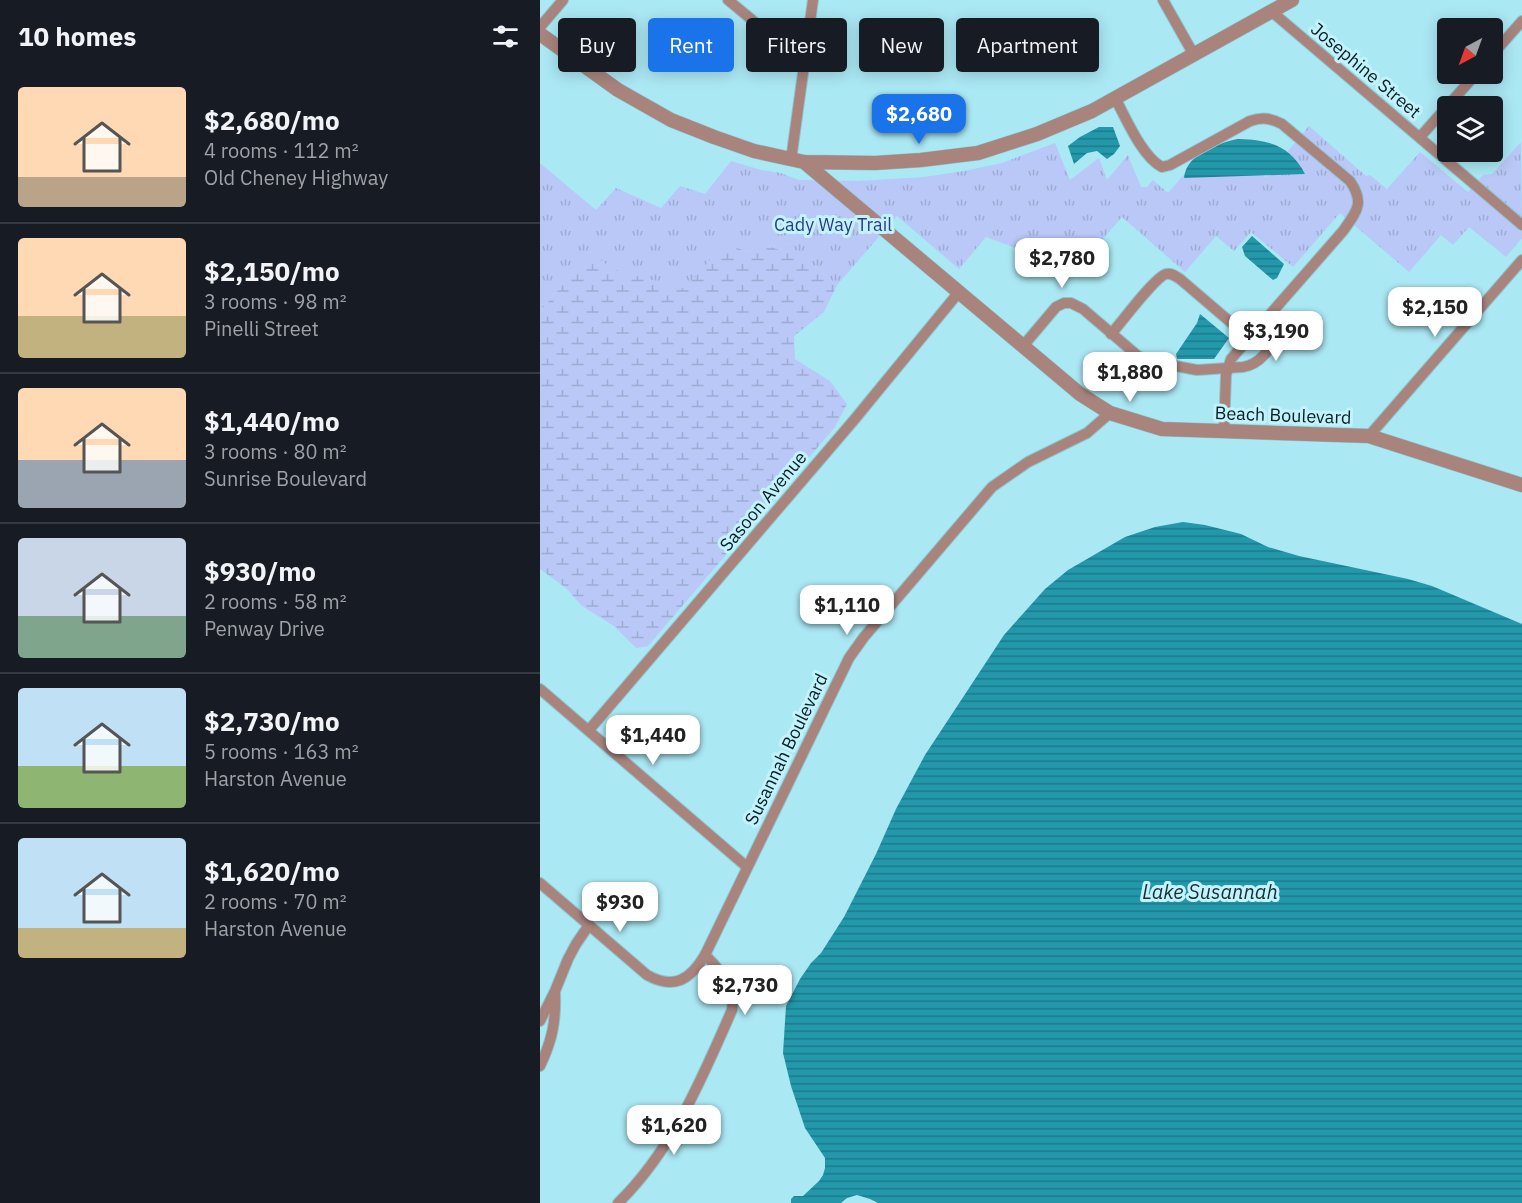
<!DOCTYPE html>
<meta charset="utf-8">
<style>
:root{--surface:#171b24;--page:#20242c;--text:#f1f3f6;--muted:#9ea1a6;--line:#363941;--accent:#1a73e8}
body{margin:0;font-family:"IBM Plex Sans",sans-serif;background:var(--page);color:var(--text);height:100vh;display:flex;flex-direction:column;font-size:22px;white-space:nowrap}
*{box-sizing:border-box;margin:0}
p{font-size:20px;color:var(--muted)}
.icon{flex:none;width:33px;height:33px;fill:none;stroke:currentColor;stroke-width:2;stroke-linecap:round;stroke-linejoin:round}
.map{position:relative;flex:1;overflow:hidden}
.sheet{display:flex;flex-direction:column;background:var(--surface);width:540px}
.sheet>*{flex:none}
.hud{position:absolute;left:18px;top:18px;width:570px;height:54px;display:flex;gap:12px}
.needle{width:39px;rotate:221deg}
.buttons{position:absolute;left:897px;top:18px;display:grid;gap:12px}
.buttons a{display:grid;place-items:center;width:66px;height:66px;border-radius:6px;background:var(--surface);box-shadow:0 3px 15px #0003;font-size:30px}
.price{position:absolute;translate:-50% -51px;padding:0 14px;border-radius:12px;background:#fff;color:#222;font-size:20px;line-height:39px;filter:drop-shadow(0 2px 3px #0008)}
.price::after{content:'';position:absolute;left:50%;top:36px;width:18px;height:14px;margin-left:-9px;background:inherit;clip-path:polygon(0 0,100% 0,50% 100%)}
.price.current{background:var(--accent);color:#fff}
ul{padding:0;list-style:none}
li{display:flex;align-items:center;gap:18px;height:150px;padding:0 18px}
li+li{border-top:2px solid var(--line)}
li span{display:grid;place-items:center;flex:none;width:168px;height:120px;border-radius:6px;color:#555}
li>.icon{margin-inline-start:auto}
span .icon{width:72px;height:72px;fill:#fffc;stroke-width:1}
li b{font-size:26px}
h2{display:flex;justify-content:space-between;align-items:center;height:72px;padding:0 18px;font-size:26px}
.chip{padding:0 21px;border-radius:6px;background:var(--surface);box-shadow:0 3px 15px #0003;font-size:21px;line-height:54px}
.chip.current{background:var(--accent);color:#fff}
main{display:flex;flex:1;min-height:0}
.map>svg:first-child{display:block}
</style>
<main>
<section class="sheet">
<h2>10 homes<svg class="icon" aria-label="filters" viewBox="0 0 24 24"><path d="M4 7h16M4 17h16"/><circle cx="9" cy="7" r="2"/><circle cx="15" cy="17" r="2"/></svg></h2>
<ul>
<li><span style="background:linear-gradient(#ffd9b3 75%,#b9a48a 0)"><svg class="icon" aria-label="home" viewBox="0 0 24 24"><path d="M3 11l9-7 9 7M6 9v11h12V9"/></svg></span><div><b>$2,680/mo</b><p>4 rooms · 112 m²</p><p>Old Cheney Highway</p></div></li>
<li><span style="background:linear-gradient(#ffd9b3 65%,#c2b280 0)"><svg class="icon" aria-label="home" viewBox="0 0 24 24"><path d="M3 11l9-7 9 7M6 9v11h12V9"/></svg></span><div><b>$2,150/mo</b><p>3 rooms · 98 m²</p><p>Pinelli Street</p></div></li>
<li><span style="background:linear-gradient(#ffd9b3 60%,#9aa5b1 0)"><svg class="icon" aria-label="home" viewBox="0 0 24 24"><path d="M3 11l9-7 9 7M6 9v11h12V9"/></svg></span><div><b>$1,440/mo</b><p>3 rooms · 80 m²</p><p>Sunrise Boulevard</p></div></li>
<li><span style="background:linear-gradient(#c9d6e8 65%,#7fa58c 0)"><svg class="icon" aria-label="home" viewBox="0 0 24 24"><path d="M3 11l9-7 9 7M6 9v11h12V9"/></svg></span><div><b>$930/mo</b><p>2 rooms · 58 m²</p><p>Penway Drive</p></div></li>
<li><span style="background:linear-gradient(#bfe0f5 65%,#8fb573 0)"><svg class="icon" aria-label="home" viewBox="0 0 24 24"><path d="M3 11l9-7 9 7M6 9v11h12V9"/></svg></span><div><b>$2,730/mo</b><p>5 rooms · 163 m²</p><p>Harston Avenue</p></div></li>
<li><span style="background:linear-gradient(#bfe0f5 75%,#c2b280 0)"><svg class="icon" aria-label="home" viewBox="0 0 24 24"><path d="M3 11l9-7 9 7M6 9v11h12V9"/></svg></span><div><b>$1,620/mo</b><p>2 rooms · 70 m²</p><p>Harston Avenue</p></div></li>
</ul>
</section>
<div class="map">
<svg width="982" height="1203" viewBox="0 0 982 1203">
<defs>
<pattern id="wetland-marsh" width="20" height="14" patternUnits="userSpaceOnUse" patternTransform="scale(1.5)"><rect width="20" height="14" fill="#b9c8f6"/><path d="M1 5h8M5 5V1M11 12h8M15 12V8" fill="none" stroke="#9eabd3"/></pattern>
<pattern id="park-tufts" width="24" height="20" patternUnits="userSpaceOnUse" patternTransform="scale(1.5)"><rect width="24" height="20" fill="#b9c8f6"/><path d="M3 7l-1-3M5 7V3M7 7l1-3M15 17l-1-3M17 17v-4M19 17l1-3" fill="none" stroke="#9eabd3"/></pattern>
<pattern id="water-rules" width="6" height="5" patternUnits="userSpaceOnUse" patternTransform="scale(1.5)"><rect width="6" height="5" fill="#2298aa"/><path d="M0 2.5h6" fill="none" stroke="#1c7b8a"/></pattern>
</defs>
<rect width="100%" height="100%" fill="#aae8f4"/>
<path fill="url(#wetland-marsh)" d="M218,242L240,250L247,243L297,285L284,312L254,336L255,359L290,381L307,404L295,427L108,646L96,648L74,626L42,606L26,588L0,569V311L51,252L72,269L184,243L209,252Z"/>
<path fill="url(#park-tufts)" d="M769,126L826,176L830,175L847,189L880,152L928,192L943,175L952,174L981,142L982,238L966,257L929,227L913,245L901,235L869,272L800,213L753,267L711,232L694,251L676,236L645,272L582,217L531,275L486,237L476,248L446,237L419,269L357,216L297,285L247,243L240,250L218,242L209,252L184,243L145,289L72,269L51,252L0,311V163L56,210L76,188L121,208L140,186L165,194L191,161L221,170L241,173L259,180L318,181L352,179L384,177L424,171L462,163L515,143L530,180L559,158L567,180L588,155L601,187H607L613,180L628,193L673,141L726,177Z"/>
<g fill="url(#water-rules)">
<path d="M559,127H573L580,146L574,154L567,159L557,151L547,153L534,164L528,146L540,137Z"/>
<path d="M698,139C729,140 750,145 765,174L644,178C646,154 678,143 698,139Z"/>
<path d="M712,236L744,264L737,278L733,280L705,256L702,247Z"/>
<path d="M660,314L689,338L674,359H637L636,354L657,323Z"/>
<path d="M643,522L665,525L701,534L728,547L759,556L868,579L892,586L982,624V1203H338L330,1199L317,1195L307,1198L301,1203H251V1199L254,1196H263L279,1181L283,1175L285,1168V1158L265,1128L251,1086L243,1053L246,1006L260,979L271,963L281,953L304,917L336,854L356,809L385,755L464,635L505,589L528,570L585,537L615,527Z"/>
</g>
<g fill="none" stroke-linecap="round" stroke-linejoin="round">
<g stroke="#8cc4ce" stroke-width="12">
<g id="minor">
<path d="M188,0L223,29L245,41L266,51"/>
<path d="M623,0L654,55"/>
<path d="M731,11L982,225"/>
<path d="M0,27L23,0"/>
<path d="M952,55L982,21"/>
<path d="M575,98C586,118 602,157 622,167L630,165L710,121C723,117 730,118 742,124L810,181C825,203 817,211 803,231L691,359L686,375L684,431"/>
<path d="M880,137L936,74"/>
<path d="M251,160L273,0"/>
<path d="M571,334C581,323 615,277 626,274C632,273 635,276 640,279L709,338"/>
<path d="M483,346L516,307L524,303H531L543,309L598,356L609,361L657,370L703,367C717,365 735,349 732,333C731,329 727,324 725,320"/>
<path d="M829,436L982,260"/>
<path d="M0,689L207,867"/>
<path d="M49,730L314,420L419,292"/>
<path d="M0,883L107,975C134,990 150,980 165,955L309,658L324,637L452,487L488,462L547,433L570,413"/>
<path d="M0,1021L15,991L28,959L36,944L49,925"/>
<path d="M0,1066C12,1041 16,1022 15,994"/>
<path d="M78,1203C132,1151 162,1078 192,1010C195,985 182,972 165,955"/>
</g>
</g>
<g stroke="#8cc4ce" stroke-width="15">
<g id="tertiary">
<path d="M0,34L78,90L131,120L174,137L214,151L264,162L335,163L381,160L438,153L497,134L552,111L752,0"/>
<path d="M264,162L540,394L570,413L622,429L829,436L982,485"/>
</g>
</g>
<use href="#minor" stroke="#a8847d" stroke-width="10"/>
<use href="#tertiary" stroke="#a8847d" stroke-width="14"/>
</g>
<g text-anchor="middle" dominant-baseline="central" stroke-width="6" stroke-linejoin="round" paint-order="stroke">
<g font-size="18" fill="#051f23" stroke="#c2f3fc">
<text transform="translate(826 70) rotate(40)">Josephine Street</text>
<text transform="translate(743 415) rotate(2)">Beach Boulevard</text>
<text transform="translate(223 501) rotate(-50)">Sasoon Avenue</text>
<text transform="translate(246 749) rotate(-64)">Susannah Boulevard</text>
</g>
<g font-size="18" fill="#2a3a88" stroke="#c2f3fc">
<text x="293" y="224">Cady Way Trail</text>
</g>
<g font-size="20" font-style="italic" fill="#1a2d31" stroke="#c2f3fc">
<text x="670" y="891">Lake Susannah</text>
</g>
</g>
</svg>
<div class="buttons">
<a><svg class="needle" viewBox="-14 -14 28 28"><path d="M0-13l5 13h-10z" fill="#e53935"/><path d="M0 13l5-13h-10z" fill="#9ea1a6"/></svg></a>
<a><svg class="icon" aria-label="layers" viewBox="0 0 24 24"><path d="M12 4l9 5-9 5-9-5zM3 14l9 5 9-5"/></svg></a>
</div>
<b class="price current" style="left:379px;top:145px">$2,680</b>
<b class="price" style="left:522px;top:289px">$2,780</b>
<b class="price" style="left:895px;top:338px">$2,150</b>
<b class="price" style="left:736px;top:362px">$3,190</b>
<b class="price" style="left:590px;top:403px">$1,880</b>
<b class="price" style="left:307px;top:636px">$1,110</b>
<b class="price" style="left:113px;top:766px">$1,440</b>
<b class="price" style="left:80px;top:933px">$930</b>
<b class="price" style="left:205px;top:1016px">$2,730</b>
<b class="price" style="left:134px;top:1156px">$1,620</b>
<div class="hud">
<a class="chip">Buy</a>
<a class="chip current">Rent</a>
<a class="chip">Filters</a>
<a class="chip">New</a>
<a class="chip">Apartment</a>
</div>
</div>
</main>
